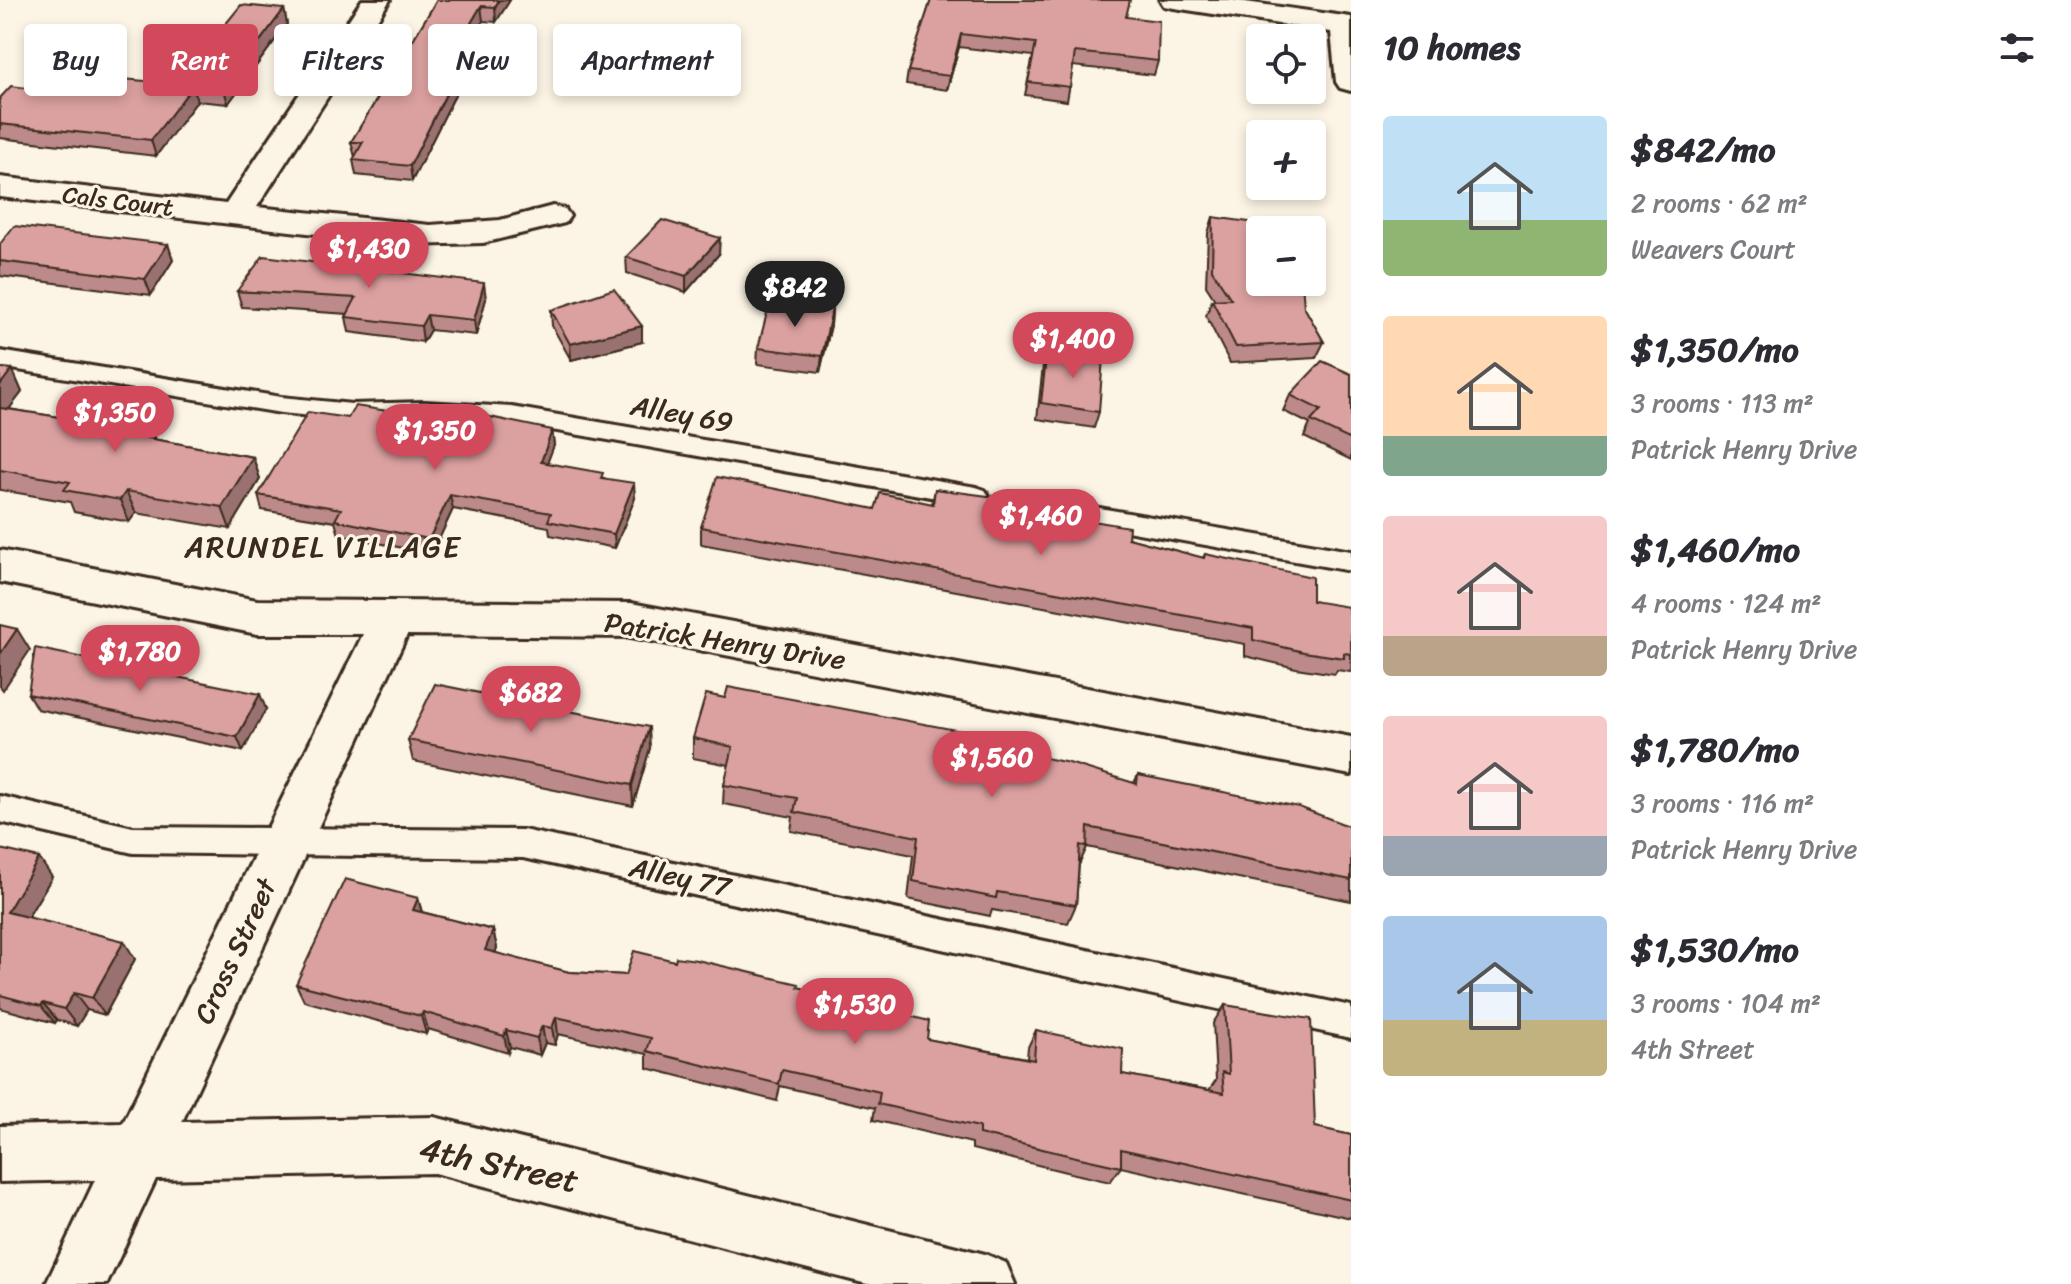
<!DOCTYPE html>
<meta charset="utf-8">
<style>
:root{--surface:#fff;--page:#f2f2f3;--text:#2b2b33;--muted:#7c7c81;--accent:#d1495b}
body{margin:0;font-family:Sriracha,sans-serif;background:var(--page);color:var(--text);height:100vh;display:flex;flex-direction:column;font-size:30px;white-space:nowrap}
*{box-sizing:border-box;margin:0}
p{font-size:26px;color:var(--muted)}
.icon{flex:none;width:44px;height:44px;fill:none;stroke:currentColor;stroke-width:2;stroke-linecap:round;stroke-linejoin:round}
.map{position:relative;flex:1;overflow:hidden}
.details{display:flex;flex-direction:column;background:var(--surface);width:720px}
.details>*{flex:none}
.hud{position:absolute;left:24px;top:24px;width:760px;height:72px;display:flex;gap:16px}
.tools{position:absolute;left:1246px;top:24px;display:grid;gap:16px}
.tools a{display:grid;place-items:center;width:80px;height:80px;border-radius:8px;background:var(--surface);box-shadow:0 4px 12px #0003;font-size:40px}
.price{position:absolute;translate:-50% -68px;padding:0 18px;border-radius:28px;background:var(--accent);color:#fff;font-size:26px;line-height:52px;filter:drop-shadow(0 2px 4px #0008)}
.price::after{content:'';position:absolute;left:50%;top:48px;width:24px;height:18px;margin-left:-12px;background:inherit;clip-path:polygon(0 0,100% 0,50% 100%)}
.price.selected{background:#222;color:#fff}
ul{padding:0;list-style:none}
li{display:flex;align-items:center;gap:24px;height:200px;padding:0 32px}
li span{display:grid;place-items:center;flex:none;width:224px;height:160px;border-radius:8px;color:#555}
li>.icon{margin-inline-start:auto}
span .icon{width:96px;height:96px;fill:#fffc;stroke-width:1}
li b{font-size:34px}
h2{display:flex;justify-content:space-between;align-items:center;height:96px;padding:0 32px;font-size:34px}
.chip{padding:0 28px;border-radius:8px;background:var(--surface);box-shadow:0 4px 12px #0003;font-size:28px;line-height:72px}
.chip.selected{background:var(--accent);color:#fff}
main{display:flex;flex:1;min-height:0}
.map>svg:first-child{display:block}
</style>
<main>
<div class="map">
<svg width="1351" height="1284" viewBox="0 0 1351 1284">
<rect width="100%" height="100%" fill="#fcf5e5"/>
<filter id="ink" filterUnits="userSpaceOnUse"><feTurbulence type="fractalNoise" baseFrequency=".0125" numOctaves="2"/><feDisplacementMap in="SourceGraphic" scale="16" xChannelSelector="R" yChannelSelector="G"/><feConvolveMatrix kernelMatrix="1 2 1 2 8 2 1 2 1" color-interpolation-filters="sRGB"/></filter>
<g filter="url(#ink)">
<g fill="none" stroke-linecap="round" stroke-linejoin="round">
<g stroke="#3b2a1e" stroke-width="6">
<g id="lane">
<path d="M0,351L281,397L352,404L425,402L512,407L976,487L985,490L989,496L985,502L976,505L512,423L425,418L352,420L281,413L0,367Z"/>
<path d="M1029,496L1351,551V571L1020,512L1016,505L1020,498Z"/>
<path d="M0,796L133,827L523,830L1351,1006V1038L523,858L133,853L0,822Z"/>
</g>
</g>
<g stroke="#3b2a1e" stroke-width="6">
<g id="street">
<path d="M362,0H390L257,207L430,225L500,220L553,206L565,209L570,216L565,223L483,243L410,245L0,197V177L226,204Z"/>
<path d="M1160,0H1231L1351,17V91L1340,88L1336,82L1331,32L1174,8L1164,6Z"/>
<path d="M0,550L257,600L631,603L1351,737V775L631,637L407,635L182,1122L434,1117L985,1254L1006,1263L1015,1284H867L434,1173L156,1179L107,1284H46L95,1180L0,1182V1126L123,1123L363,634H257L0,582Z"/>
</g>
</g>
<use href="#lane" fill="#fcf5e5" fill-rule="evenodd"/>
<use href="#street" fill="#fcf5e5" fill-rule="evenodd"/>
</g>
<g fill="#bc8a8a" stroke="#3b2a1e" stroke-width="2">
<path d="M437,0H510L496,22L483,21L448,80L455,95L412,181L356,175L353,160L355,157L351,142Z"/>
<path d="M931,0L1126,17L1158,61L1154,75L1073,66L1067,101L1025,95L1033,56L959,47L947,90L906,84L908,71Z"/>
<path d="M284,9L287,24L228,104L197,101L156,156L0,138V98L87,95L177,84Z"/>
<path d="M1213,217L1260,230L1324,342L1316,358L1230,363L1206,316L1212,300H1215L1206,286L1208,233Z"/>
<path d="M0,244H168L173,260L151,295L0,276Z"/>
<path d="M719,254L686,292L627,273L626,257Z"/>
<path d="M237,291L486,299L476,335L430,330L423,342L349,332L346,317L348,314L242,307Z"/>
<path d="M832,309L831,325L820,372L757,364L758,348Z"/>
<path d="M551,310L642,342L571,360L552,326Z"/>
<path d="M1047,349L1099,412L1094,428L1037,419L1043,365Z"/>
<path d="M0,368L12,369L22,392L9,409L72,419L155,402L163,424L153,439L253,457L260,479L230,529L136,513L129,522L74,512L70,502L0,490Z"/>
<path d="M1351,374V460L1304,437L1310,424L1283,411L1290,395Z"/>
<path d="M348,418L552,430L554,445L547,463L604,478L635,498L615,548L550,535L549,527L453,509L432,554L339,535L335,522L262,510L258,495Z"/>
<path d="M935,489L1054,507L1128,538L1203,558L1205,554L1351,617V672L1337,670L1335,674L1296,668L1245,656V644L701,544V527L932,504Z"/>
<path d="M28,694L266,709L243,751L37,709Z"/>
<path d="M693,738L970,742L1134,783L1138,775L1351,827V901L1087,847L1079,865L1076,905L1068,923L992,910L990,916L908,899L913,855L791,831L793,817L723,804L724,785L729,765L693,758Z"/>
<path d="M408,740L650,748L633,806L413,761Z"/>
<path d="M0,849L52,877L28,917L135,959L105,1015L87,1010L77,1026L57,1020L55,1023L0,1008Z"/>
<path d="M418,898L422,912L493,930L497,948L495,953L569,972L626,975L675,961L798,987L927,1039L1027,1058L1028,1047L1036,1030L1122,1074L1209,1090L1216,1080L1213,1023L1225,1005L1315,1127L1351,1135V1218L1121,1167L1110,1182L1066,1172L972,1149V1143L873,1120L875,1108L780,1086L777,1101L647,1068V1054L558,1034L555,1045L545,1043L540,1055L510,1047L508,1053L428,1029L426,1034L304,1001L296,984Z"/>
</g>
<g fill="#997170" stroke="#3b2a1e" stroke-width="2">
<path d="M499,0H510L496,22L495,7Z"/>
<path d="M481,6L483,21L440,94L438,79Z"/>
<path d="M284,9L287,24L228,104L224,89Z"/>
<path d="M961,34L959,47L947,90L950,76Z"/>
<path d="M453,80L455,95L412,181L410,166Z"/>
<path d="M193,86L197,101L156,156L151,140Z"/>
<path d="M720,238L719,254L686,292V276Z"/>
<path d="M168,244L173,260L151,295L145,279Z"/>
<path d="M484,283L486,299L476,335L474,320Z"/>
<path d="M832,309L831,325L820,372L822,356Z"/>
<path d="M427,315L430,330L423,342L421,326Z"/>
<path d="M642,326V342L571,360L570,344Z"/>
<path d="M12,369L22,392L0,421V385Z"/>
<path d="M155,402L163,424L140,457L131,435Z"/>
<path d="M552,430L554,445L542,477L541,462Z"/>
<path d="M253,457L260,479L230,529L222,507Z"/>
<path d="M634,483L635,498L615,548L614,534Z"/>
<path d="M126,491L136,513L129,522L120,500Z"/>
<path d="M450,495L453,509L432,554L429,539Z"/>
<path d="M17,629L30,650L3,690L0,686V654Z"/>
<path d="M260,694L266,709L243,751L237,737Z"/>
<path d="M649,727L650,748L633,806L632,785Z"/>
<path d="M39,858L52,877L20,930L7,912Z"/>
<path d="M418,898L423,917L413,910Z"/>
<path d="M493,930L497,948L489,968L485,950Z"/>
<path d="M124,941L135,959L105,1015L92,998Z"/>
<path d="M74,993L87,1010L77,1026L64,1009Z"/>
<path d="M43,1003L57,1020L55,1023L41,1006Z"/>
<path d="M423,1012L428,1029L426,1034L421,1016Z"/>
<path d="M556,1017L558,1034L555,1045L552,1028Z"/>
<path d="M542,1026L545,1043L540,1055L537,1038Z"/>
<path d="M506,1030L510,1047L508,1053L504,1036Z"/>
</g>
<g fill="#dba1a0" stroke="#3b2a1e" stroke-width="2">
<path d="M437,0H499L495,7L481,6L438,79L453,80L410,166L353,160L363,142H351Z"/>
<path d="M931,0H1130L1126,17L1159,21L1158,61L1075,52L1070,87L1028,82L1036,43L961,34L950,76L908,71Z"/>
<path d="M241,5L284,9L224,89L193,86L151,140L0,124V98L11,86L87,95L100,77L179,84H177Z"/>
<path d="M1213,217L1285,227V230H1260V282H1302L1304,307L1324,342L1236,347L1212,300L1231,299L1212,270Z"/>
<path d="M662,220L720,238L686,276L626,257Z"/>
<path d="M14,226L168,244L145,279L0,261V244Z"/>
<path d="M263,256L484,283L474,320L427,315L421,326L346,317L356,298L237,291Z"/>
<path d="M614,289L642,326L570,344L551,310Z"/>
<path d="M770,301L832,309L822,356L758,348Z"/>
<path d="M1047,349L1103,357L1099,412L1041,403Z"/>
<path d="M1322,361L1351,374V440L1311,421L1321,410L1290,395Z"/>
<path d="M0,368L12,369L0,385Z"/>
<path d="M90,390L155,402L131,435L253,457L222,507L126,491L120,500L64,490L70,482L0,470V408L72,419Z"/>
<path d="M355,406L480,425L485,416L552,430L541,462L603,473L601,478L634,483L614,534L548,521L551,513L450,495L429,539L335,520L341,509L258,495L308,412L348,418Z"/>
<path d="M717,477L875,509L880,493L933,504L935,489L996,497V494L1054,504V507L1093,521L1129,527L1128,538L1204,558L1205,554L1312,577V601L1349,607L1350,617H1351V654L1344,653V658L1304,652L1253,640V628L701,527Z"/>
<path d="M0,625L17,629L0,654Z"/>
<path d="M35,648L260,694L237,737L28,694Z"/>
<path d="M435,684L649,727L632,785L408,740Z"/>
<path d="M728,687L972,733L970,742L1069,763L1137,784L1138,775L1299,807L1351,827V880L1088,827L1087,847L1080,845L1076,905L997,892L996,898L913,881L918,837L794,812L797,798L724,785L733,747L693,738L706,694L725,698Z"/>
<path d="M0,849L39,858L7,912L124,941L92,998L74,993L64,1009L43,1003L41,1006L0,995Z"/>
<path d="M345,879L418,898L413,910L493,930L485,950L569,972L626,975L634,951L675,961L676,957L697,960L799,984L798,987L929,1021L927,1039L1034,1060L1036,1030L1123,1049L1122,1074L1224,1093L1222,1072L1229,1074L1225,1005L1311,1019L1315,1127L1351,1135V1200L1121,1149V1167L1076,1157L979,1134V1127L878,1104L880,1092L782,1070L779,1084L647,1051L651,1038L556,1017L552,1028L542,1026L537,1038L506,1030L504,1036L423,1012L421,1016L296,984Z"/>
</g>
</g>
<g text-anchor="middle" dominant-baseline="central" stroke-width="6" stroke-linejoin="round" paint-order="stroke">
<g font-size="24" fill="#3b2a1e" stroke="#fcf5e5">
<text transform="translate(118 201) rotate(7)">Cals Court</text>
</g>
<g font-size="28" fill="#3b2a1e" stroke="#fcf5e5">
<text transform="translate(682 414) rotate(10)">Alley 69</text>
<text transform="translate(725 641) rotate(9)">Patrick Henry Drive</text>
<text transform="translate(680 877) rotate(12)">Alley 77</text>
<text transform="translate(235 951) rotate(-65)">Cross Street</text>
</g>
<g font-size="30" letter-spacing="2" fill="#3b2a1e" stroke="#fcf5e5">
<text x="323" y="547">ARUNDEL VILLAGE</text>
</g>
<g font-size="34" fill="#3b2a1e" stroke="#fcf5e5">
<text transform="translate(499 1165) rotate(12)">4th Street</text>
</g>
</g>
</svg>
<div class="tools">
<a><svg class="icon" aria-label="locate" viewBox="0 0 24 24"><circle cx="12" cy="12" r="6"/><path d="M12 2v4M12 18v4M2 12h4M18 12h4"/></svg></a>
<a>+</a>
<a>−</a>
</div>
<b class="price" style="left:369px;top:290px">$1,430</b>
<b class="price selected" style="left:795px;top:329px">$842</b>
<b class="price" style="left:1073px;top:380px">$1,400</b>
<b class="price" style="left:115px;top:454px">$1,350</b>
<b class="price" style="left:435px;top:472px">$1,350</b>
<b class="price" style="left:1041px;top:557px">$1,460</b>
<b class="price" style="left:140px;top:693px">$1,780</b>
<b class="price" style="left:531px;top:734px">$682</b>
<b class="price" style="left:992px;top:799px">$1,560</b>
<b class="price" style="left:855px;top:1046px">$1,530</b>
<div class="hud">
<a class="chip">Buy</a>
<a class="chip selected">Rent</a>
<a class="chip">Filters</a>
<a class="chip">New</a>
<a class="chip">Apartment</a>
</div>
</div>
<section class="details">
<h2>10 homes<svg class="icon" aria-label="filters" viewBox="0 0 24 24"><path d="M4 7h16M4 17h16"/><circle cx="9" cy="7" r="2"/><circle cx="15" cy="17" r="2"/></svg></h2>
<ul>
<li><span style="background:linear-gradient(#bfe0f5 65%,#8fb573 0)"><svg class="icon" aria-label="home" viewBox="0 0 24 24"><path d="M3 11l9-7 9 7M6 9v11h12V9"/></svg></span><div><b>$842/mo</b><p>2 rooms · 62 m²</p><p>Weavers Court</p></div></li>
<li><span style="background:linear-gradient(#ffd9b3 75%,#7fa58c 0)"><svg class="icon" aria-label="home" viewBox="0 0 24 24"><path d="M3 11l9-7 9 7M6 9v11h12V9"/></svg></span><div><b>$1,350/mo</b><p>3 rooms · 113 m²</p><p>Patrick Henry Drive</p></div></li>
<li><span style="background:linear-gradient(#f6c9c9 75%,#b9a48a 0)"><svg class="icon" aria-label="home" viewBox="0 0 24 24"><path d="M3 11l9-7 9 7M6 9v11h12V9"/></svg></span><div><b>$1,460/mo</b><p>4 rooms · 124 m²</p><p>Patrick Henry Drive</p></div></li>
<li><span style="background:linear-gradient(#f6c9c9 75%,#9aa5b1 0)"><svg class="icon" aria-label="home" viewBox="0 0 24 24"><path d="M3 11l9-7 9 7M6 9v11h12V9"/></svg></span><div><b>$1,780/mo</b><p>3 rooms · 116 m²</p><p>Patrick Henry Drive</p></div></li>
<li><span style="background:linear-gradient(#a9c7e8 65%,#c2b280 0)"><svg class="icon" aria-label="home" viewBox="0 0 24 24"><path d="M3 11l9-7 9 7M6 9v11h12V9"/></svg></span><div><b>$1,530/mo</b><p>3 rooms · 104 m²</p><p>4th Street</p></div></li>
</ul>
</section>
</main>
